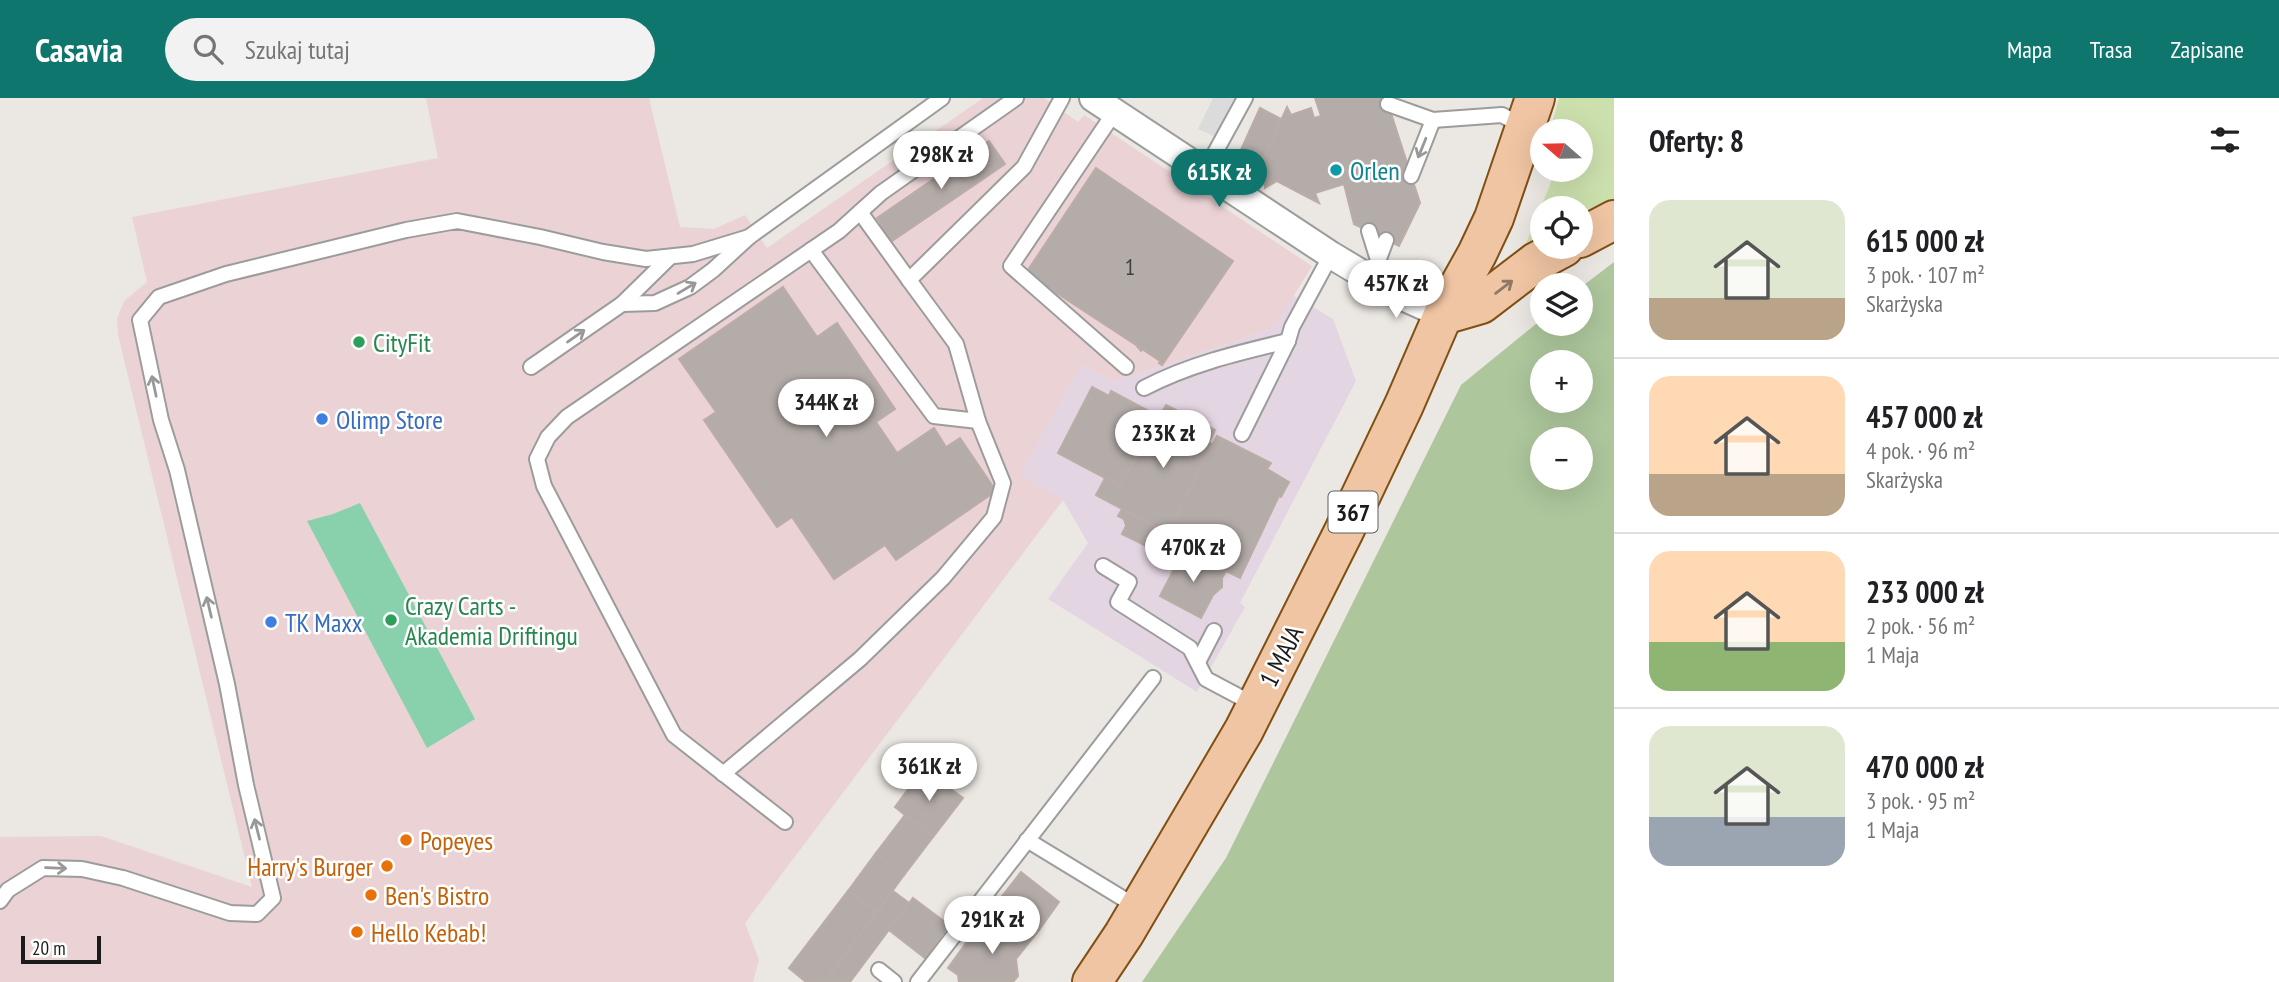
<!DOCTYPE html>
<html lang="pl">
<meta charset="utf-8">
<style>
:root{--surface:#fff;--page:#f2f2f2;--text:#202124;--muted:#757577;--line:#e0e0e0;--accent:#0f766e}
body{margin:0;font-family:"PT Sans Narrow",sans-serif;background:var(--page);color:var(--text);height:100vh;display:flex;flex-direction:column;font-size:26px;white-space:nowrap}
*{box-sizing:border-box;margin:0}
p{font-size:23px;color:var(--muted)}
.icon{flex:none;width:38px;height:38px;fill:none;stroke:currentColor;stroke-width:2;stroke-linecap:round;stroke-linejoin:round}
.map{position:relative;flex:1;overflow:hidden}
.details{display:flex;flex-direction:column;background:var(--surface);width:665px}
.details>*{flex:none}
.needle{width:46px;rotate:290deg}
.buttons{position:absolute;left:1530px;top:21px;display:grid;gap:14px}
.buttons a{display:grid;place-items:center;width:63px;height:63px;border-radius:50%;background:var(--surface);box-shadow:0 7px 28px #0002;font-size:35px}
.scale{position:absolute;left:21px;bottom:18px;width:80px;box-sizing:border-box;padding-left:7px;border:4px solid #1b1b1b;border-top:0;font-size:19px;line-height:24px;white-space:nowrap;color:#1b1b1b;-webkit-text-stroke:5px #fff;paint-order:stroke}
.price{position:absolute;translate:-50% -60px;padding:0 16px;border-radius:24px;background:#fff;color:#222;font-size:23px;line-height:46px;filter:drop-shadow(0 2px 4px #0008)}
.price::after{content:'';position:absolute;left:50%;top:42px;width:21px;height:16px;margin-left:-10px;background:inherit;clip-path:polygon(0 0,100% 0,50% 100%)}
.price.current{background:var(--accent);color:#fff}
ul{padding:0;list-style:none}
li{display:flex;align-items:center;gap:21px;height:175px;padding:0 35px}
li+li{border-top:2px solid var(--line)}
li span{display:grid;place-items:center;flex:none;width:196px;height:140px;border-radius:21px;color:#555}
li>.icon{margin-inline-start:auto}
span .icon{width:84px;height:84px;fill:#fffc;stroke-width:1}
li b{font-size:30px}
h2{display:flex;justify-content:space-between;align-items:center;height:84px;padding:0 35px;font-size:30px}
header{display:flex;align-items:center;gap:42px;box-sizing:border-box;height:98px;padding:0 35px;background:var(--accent);color:#fff}
header strong{font-size:33px}
nav{display:flex;gap:38px;margin-inline-start:auto;font-size:24px}
.search{width:490px;height:63px;background:var(--page);display:flex;align-items:center;gap:18px;box-sizing:border-box;padding:0 24px;border-radius:38px;color:var(--muted);font-size:26px}
main{display:flex;flex:1;min-height:0}
.map>svg:first-child{display:block}
</style>
<header>
<strong>Casavia</strong>
<div class="search"><svg class="icon" aria-label="search" viewBox="0 0 24 24"><circle cx="10" cy="10" r="6"/><path d="M15 15l6 6"/></svg>Szukaj tutaj</div>
<nav><a>Mapa</a><a>Trasa</a><a>Zapisane</a></nav>
</header>
<main>
<div class="map">
<svg width="1614" height="884" viewBox="0 0 1614 884">
<rect width="100%" height="100%" fill="#ebe7e2"/>
<path fill="#ebd3d5" d="M426,0H649L680,129L714,131L745,117L767,150L983,0H1044L1078,24L1084,17L1312,168L1274,230L1113,284L1081,267L1063,402L745,825L759,862L753,884H0V739L101,738L252,789L118,237L117,221L124,203L147,184L132,119L438,60Z"/>
<path fill="#e4d5e3" d="M1293,197L1333,221L1356,283L1240,505L1245,509L1197,594L1048,501L1088,445L1063,402L1020,376L1081,267L1113,284L1274,230Z"/>
<path fill="#cce0ad" d="M1559,0H1614V109L1580,124V110H1542V149L1518,165L1556,72H1580V33H1550Z"/>
<path fill="#adc69c" fill-rule="evenodd" d="M1614,164V884H1142L1226,760L1461,287L1542,221V226H1580V190ZM1542,264H1580V303H1542ZM1542,341H1580V380H1542Z"/>
<path fill="#89d1ad" d="M360,405L475,621L427,650L307,423L333,416Z"/>
<path fill="#dbdbdb" d="M1213,0H1234L1216,39L1198,31Z"/>
<g fill="#b4aca8" stroke="#bbada6" stroke-width="2">
<path d="M1315,0H1386L1420,105L1399,148L1354,126L1344,86L1315,95L1319,105L1277,83L1265,90L1261,67L1287,9L1291,17L1311,10L1314,20L1321,18Z"/>
<path d="M1260,10L1281,21L1261,67L1239,56Z"/>
<path d="M989,43L1005,66L892,143L877,120Z"/>
<path d="M1096,70L1233,163L1162,267L1159,265L1160,263L1142,251L1141,253L1136,247L1026,175Z"/>
<path d="M783,189L817,239L837,225L895,311L876,324L897,355L934,330L946,349L960,340L996,393L896,462L885,447L834,481L792,419L777,429L704,322L716,314L679,261Z"/>
<path d="M1092,289L1109,298L1111,293L1158,318L1120,388L1058,355Z"/>
<path d="M1166,307L1215,332L1209,344L1214,347L1167,435L1096,397L1105,380L1120,388Z"/>
<path d="M1217,338L1271,365L1267,371L1289,384L1281,399L1279,398L1240,480L1216,468L1219,462L1167,435Z"/>
<path d="M1122,411L1167,435L1158,454L1122,436L1126,428L1124,421L1118,418Z"/>
<path d="M1184,452L1226,473L1222,480V489L1213,497L1201,520L1160,498Z"/>
<path d="M923,671L963,700L933,739L895,709Z"/>
<path d="M905,717L933,739L904,777L876,755Z"/>
<path d="M876,755L904,777L877,814L848,793Z"/>
<path d="M1021,774L1059,804L1039,832L1024,821L1010,840L1000,833L993,842L977,830Z"/>
<path d="M848,793L877,814L824,884H806L789,870Z"/>
<path d="M893,793L909,805L850,884H824Z"/>
<path d="M913,800L949,827L925,860L889,832Z"/>
<path d="M1024,821L1039,832L1016,861L1018,878L1013,884H959L958,877L948,870L977,830L993,842L1000,833L1010,840Z"/>
</g>
<g fill="none" stroke-linecap="round" stroke-linejoin="round">
<g stroke="#9c9c9c" stroke-width="18">
<g id="lane">
<path d="M1388,6L1433,22L1502,17L1524,29"/>
<path d="M1114,15L1011,168L1126,269"/>
<path d="M1205,73L1245,0"/>
<path d="M1411,78L1433,22"/>
<path d="M860,114L909,182"/>
<path d="M1369,133L1378,162"/>
<path d="M811,152L934,318L978,323"/>
<path d="M1371,182L1386,142"/>
<path d="M622,206L655,205L690,189L713,172L749,139L942,0"/>
<path d="M531,269L622,206L670,159"/>
<path d="M1144,290C1190,266 1238,255 1288,243L1292,229L1331,157"/>
<path d="M1242,336L1288,243"/>
<path d="M1103,468L1129,484L1118,504L1190,550L1206,581L1255,607"/>
<path d="M1198,564L1214,533"/>
<path d="M723,676L860,561L943,480L994,419L1003,385L978,323L956,246L909,182L1024,69L1062,0"/>
<path d="M785,724L674,637L544,388L537,361L548,339L567,319L839,133L881,95L1016,0"/>
<path d="M1027,742L1137,809"/>
<path d="M0,803L8,792L43,770L82,771L123,780L230,815L257,816L273,800L246,687L227,586L177,372L161,322L140,222L159,199L226,176L406,132L457,123L540,139L603,154L646,161L693,156L749,139"/>
<path d="M879,872L894,884"/>
<path d="M918,884L1153,580"/>
</g>
</g>
<g stroke="#9c9c9c" stroke-width="30">
<path id="street" d="M1093,0L1331,157L1396,196L1443,217"/>
</g>
<g stroke="#804f12" stroke-width="42">
<g id="primary">
<path d="M1580,140L1614,122"/>
<path d="M1443,217L1481,206L1536,164L1564,149"/>
<path d="M1092,884L1124,836L1244,632L1344,433L1404,307L1443,217L1477,156L1494,120L1535,0"/>
</g>
</g>
<use href="#lane" stroke="#fff" stroke-width="14"/>
<use href="#street" stroke="#fff" stroke-width="26"/>
<use href="#primary" stroke="#efc5a3" stroke-width="38"/>
</g>
<defs><path id="oneway-shaft" d="M-6 0H5M1.5-3L5.5 0L1.5 3" fill="none" stroke-width="1.6" stroke-linecap="round" stroke-linejoin="round" transform="scale(1.75)"/></defs>
<g stroke="#989898">
<use href="#oneway-shaft" transform="translate(1422 50) rotate(112)"/>
<use href="#oneway-shaft" transform="translate(687 190) rotate(-31)"/>
<use href="#oneway-shaft" transform="translate(576 238) rotate(-35)"/>
<use href="#oneway-shaft" transform="translate(154 288) rotate(-102)"/>
<use href="#oneway-shaft" transform="translate(209 509) rotate(-103)"/>
<use href="#oneway-shaft" transform="translate(257 731) rotate(-104)"/>
<use href="#oneway-shaft" transform="translate(56 770) rotate(2)"/>
</g>
<use stroke="#907866" href="#oneway-shaft" transform="translate(1504 189) rotate(-37)"/>
<circle fill="#0f9aa8" stroke="#fff" stroke-width="2.5" cx="1336" cy="72" r="7"/>
<g fill="#2e9e5b" stroke="#fff" stroke-width="2.5">
<circle cx="359" cy="244" r="7"/>
<circle cx="391" cy="522" r="7"/>
</g>
<g fill="#3f7fe0" stroke="#fff" stroke-width="2.5">
<circle cx="322" cy="321" r="7"/>
<circle cx="271" cy="524" r="7"/>
</g>
<g fill="#e8710a" stroke="#fff" stroke-width="2.5">
<circle cx="406" cy="742" r="7"/>
<circle cx="387" cy="768" r="7"/>
<circle cx="371" cy="797" r="7"/>
<circle cx="357" cy="834" r="7"/>
</g>
<g text-anchor="middle" dominant-baseline="central" stroke-width="5" stroke-linejoin="round" paint-order="stroke">
<g font-size="23" fill="#413f3e">
<text x="1130" y="168">1</text>
</g>
<rect fill="#fff" stroke="#5f5f5f" stroke-width="2" x="1328.5" y="393.5" width="49" height="41" rx="5"/>
<g font-size="24" font-weight="bold" fill="#1b1b1b">
<text x="1353" y="414">367</text>
</g>
<g font-size="26" fill="#0d838f" stroke="#fff" text-anchor="start">
<text x="1350" y="72">Orlen</text>
</g>
<g font-size="26" fill="#27864d" stroke="#fff" text-anchor="start">
<text x="373" y="244">CityFit</text>
<text x="405" y="507">Crazy Carts -<tspan x="405" dy="30">Akademia Driftingu</tspan></text>
</g>
<g font-size="26" fill="#366cbe" stroke="#fff" text-anchor="start">
<text x="336" y="321">Olimp Store</text>
<text x="285" y="524">TK Maxx</text>
</g>
<g font-size="26" fill="#1b1b1b" stroke="#fff">
<text transform="translate(1281 558) rotate(-63)">1 MAJA</text>
</g>
<g font-size="26" fill="#c56008" stroke="#fff" text-anchor="start">
<text x="420" y="742">Popeyes</text>
<text x="373" y="768" text-anchor="end">Harry's Burger</text>
<text x="385" y="797">Ben's Bistro</text>
<text x="371" y="834">Hello Kebab!</text>
</g>
</g>
</svg>
<div class="buttons">
<a><svg class="needle" viewBox="-14 -14 28 28"><path d="M0-13l5 13h-10z" fill="#e53935"/><path d="M0 13l5-13h-10z" fill="#757577"/></svg></a>
<a><svg class="icon" aria-label="locate" viewBox="0 0 24 24"><circle cx="12" cy="12" r="6"/><path d="M12 2v4M12 18v4M2 12h4M18 12h4"/></svg></a>
<a><svg class="icon" aria-label="layers" viewBox="0 0 24 24"><path d="M12 4l9 5-9 5-9-5zM3 14l9 5 9-5"/></svg></a>
<a>+</a>
<a>−</a>
</div>
<div class="scale">20 m</div>
<b class="price" style="left:941px;top:93px">298K zł</b>
<b class="price current" style="left:1219px;top:111px">615K zł</b>
<b class="price" style="left:1396px;top:222px">457K zł</b>
<b class="price" style="left:826px;top:341px">344K zł</b>
<b class="price" style="left:1163px;top:372px">233K zł</b>
<b class="price" style="left:1193px;top:486px">470K zł</b>
<b class="price" style="left:929px;top:705px">361K zł</b>
<b class="price" style="left:992px;top:858px">291K zł</b>
</div>
<section class="details">
<h2>Oferty: 8<svg class="icon" aria-label="filters" viewBox="0 0 24 24"><path d="M4 7h16M4 17h16"/><circle cx="9" cy="7" r="2"/><circle cx="15" cy="17" r="2"/></svg></h2>
<ul>
<li><span style="background:linear-gradient(#dfe7d0 70%,#b9a48a 0)"><svg class="icon" aria-label="home" viewBox="0 0 24 24"><path d="M3 11l9-7 9 7M6 9v11h12V9"/></svg></span><div><b>615 000 zł</b><p>3 pok. · 107 m²</p><p>Skarżyska</p></div></li>
<li><span style="background:linear-gradient(#ffd9b3 70%,#b9a48a 0)"><svg class="icon" aria-label="home" viewBox="0 0 24 24"><path d="M3 11l9-7 9 7M6 9v11h12V9"/></svg></span><div><b>457 000 zł</b><p>4 pok. · 96 m²</p><p>Skarżyska</p></div></li>
<li><span style="background:linear-gradient(#ffd9b3 65%,#8fb573 0)"><svg class="icon" aria-label="home" viewBox="0 0 24 24"><path d="M3 11l9-7 9 7M6 9v11h12V9"/></svg></span><div><b>233 000 zł</b><p>2 pok. · 56 m²</p><p>1 Maja</p></div></li>
<li><span style="background:linear-gradient(#dfe7d0 65%,#9aa5b1 0)"><svg class="icon" aria-label="home" viewBox="0 0 24 24"><path d="M3 11l9-7 9 7M6 9v11h12V9"/></svg></span><div><b>470 000 zł</b><p>3 pok. · 95 m²</p><p>1 Maja</p></div></li>
</ul>
</section>
</main>
